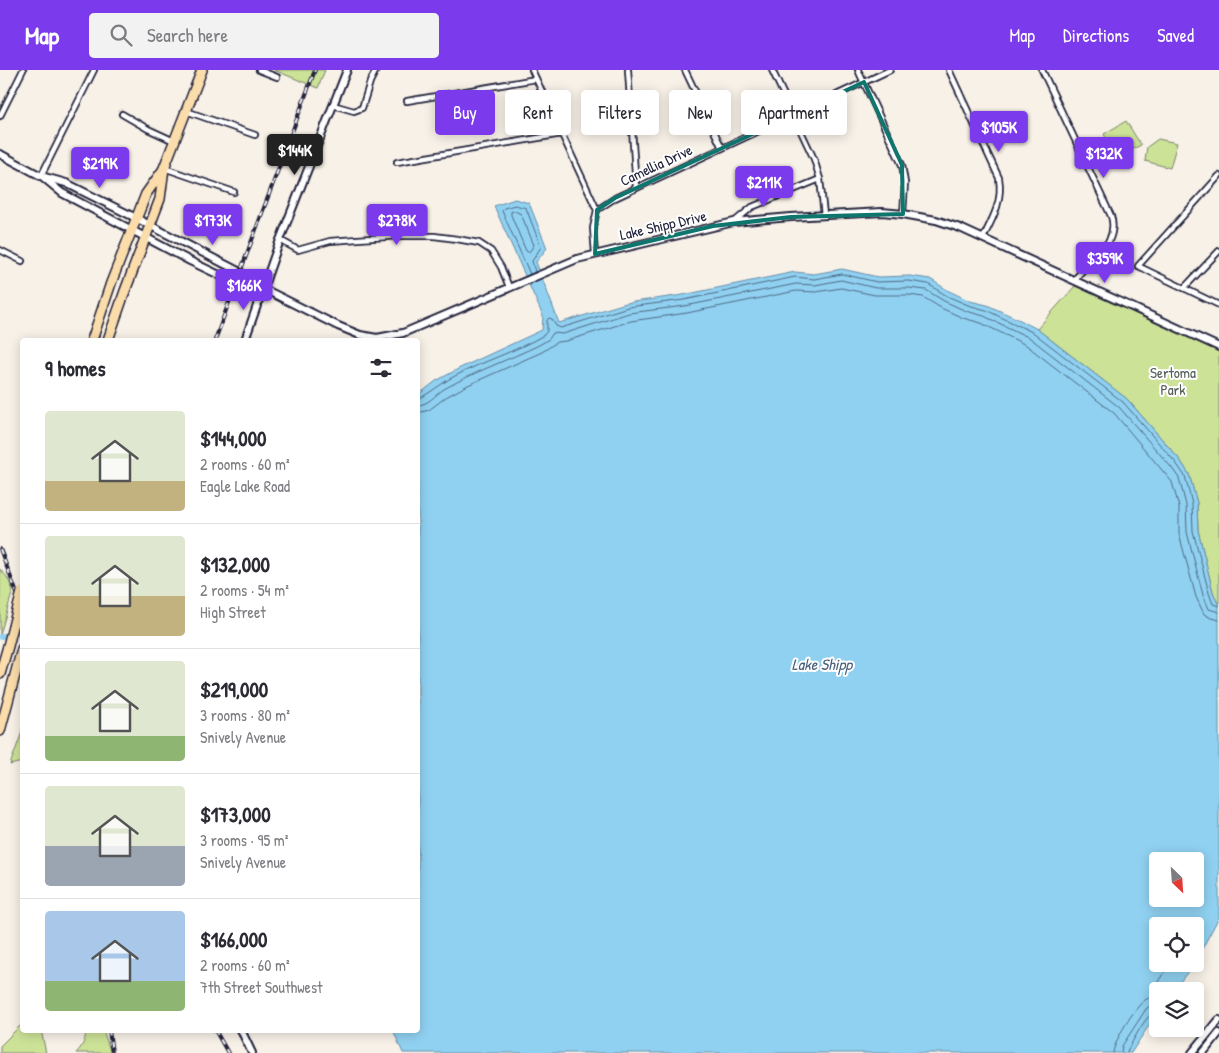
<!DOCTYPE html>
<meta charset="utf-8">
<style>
:root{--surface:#fff;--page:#f2f2f3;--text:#2b2b33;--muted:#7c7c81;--line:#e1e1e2;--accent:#7c3aed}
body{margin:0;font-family:"Patrick Hand",sans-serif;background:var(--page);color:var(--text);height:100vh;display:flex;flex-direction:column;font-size:19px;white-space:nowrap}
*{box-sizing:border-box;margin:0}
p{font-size:16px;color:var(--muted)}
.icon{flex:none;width:28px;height:28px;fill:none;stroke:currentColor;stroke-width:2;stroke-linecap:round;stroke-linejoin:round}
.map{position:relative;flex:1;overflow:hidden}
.drawer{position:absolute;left:20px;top:268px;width:400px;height:695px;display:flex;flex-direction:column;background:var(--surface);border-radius:5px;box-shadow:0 2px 12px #0003}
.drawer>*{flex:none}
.banner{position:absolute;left:435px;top:20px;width:475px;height:45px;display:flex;gap:10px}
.needle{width:32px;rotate:155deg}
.tools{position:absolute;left:1149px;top:782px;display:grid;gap:10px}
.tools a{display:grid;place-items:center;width:55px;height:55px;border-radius:5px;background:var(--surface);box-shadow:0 2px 12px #0003;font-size:25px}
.price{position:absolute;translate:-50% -42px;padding:0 11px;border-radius:5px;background:var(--accent);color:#fff;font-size:16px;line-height:32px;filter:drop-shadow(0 1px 2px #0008)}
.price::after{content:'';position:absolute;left:50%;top:30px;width:15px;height:11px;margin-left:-8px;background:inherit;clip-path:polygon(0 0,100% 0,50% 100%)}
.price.active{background:#222;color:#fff}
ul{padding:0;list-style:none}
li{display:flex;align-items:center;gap:15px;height:125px;padding:0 25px}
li+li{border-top:1px solid var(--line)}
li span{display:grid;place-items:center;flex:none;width:140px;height:100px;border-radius:5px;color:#555}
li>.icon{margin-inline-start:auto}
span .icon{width:60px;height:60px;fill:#fffc;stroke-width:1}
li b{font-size:21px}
h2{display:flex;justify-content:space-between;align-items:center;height:60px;padding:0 25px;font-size:21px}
.chip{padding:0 18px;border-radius:5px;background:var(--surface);box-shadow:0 2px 12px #0003;font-size:18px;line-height:45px}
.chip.active{background:var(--accent);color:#fff}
header{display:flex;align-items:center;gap:30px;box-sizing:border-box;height:70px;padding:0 25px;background:var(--accent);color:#fff}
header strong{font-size:24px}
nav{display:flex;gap:28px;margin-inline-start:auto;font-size:18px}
.search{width:350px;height:45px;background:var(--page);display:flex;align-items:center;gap:12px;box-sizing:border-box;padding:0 18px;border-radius:5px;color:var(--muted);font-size:19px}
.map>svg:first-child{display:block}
</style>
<header>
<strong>Map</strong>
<div class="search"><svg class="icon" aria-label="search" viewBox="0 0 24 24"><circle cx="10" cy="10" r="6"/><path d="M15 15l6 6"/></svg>Search here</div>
<nav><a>Map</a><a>Directions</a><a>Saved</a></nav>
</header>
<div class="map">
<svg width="1219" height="983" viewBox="0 0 1219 983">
<rect width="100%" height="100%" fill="#f8f1e8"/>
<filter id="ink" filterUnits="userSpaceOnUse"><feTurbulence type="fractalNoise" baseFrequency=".02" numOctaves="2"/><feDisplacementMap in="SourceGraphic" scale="10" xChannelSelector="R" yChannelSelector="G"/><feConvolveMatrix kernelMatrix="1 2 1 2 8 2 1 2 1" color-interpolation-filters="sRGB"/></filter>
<g filter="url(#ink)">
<g fill="#cce297" stroke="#778269">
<path d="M274,0H325L318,18Z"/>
<path d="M1126,51L1141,75L1129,81L1111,78L1104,64Z"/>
<path d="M1158,69L1177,73L1170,98L1145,91L1147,77Z"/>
<path d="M1075,216L1219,282V536L1213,522L1198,460L1197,433L1189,404L1180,390L1127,329L1037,259Z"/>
<path d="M0,499L7,507L13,520L0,565Z"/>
<path d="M22,659V692L10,695L22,662Z"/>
<path d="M22,954V960H41L46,983H0V976Z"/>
<path d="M85,960H103L111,983H76C82,977 87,969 85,960Z"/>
</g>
<path fill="#90d1f1" stroke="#648ba8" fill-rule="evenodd" d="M515,129L529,133L547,178L536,192L559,253L626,233L683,225L795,202L814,204L842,199L878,207L910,206L930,209L949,221L970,231L987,235L1020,250L1037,259L1127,329L1180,390L1189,404L1197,433L1198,460L1213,522L1219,536V847L1195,892V856H1158V894H1194L1173,921H1158L1157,943L1131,983H403L393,960H418V325L436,311L460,298L542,260L543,246L494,136ZM1158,791H1195V829H1158Z"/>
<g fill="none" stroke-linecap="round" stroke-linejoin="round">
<g stroke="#4e6884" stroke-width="1">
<path d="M515,141L521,144L534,175L529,182L526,181L511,145V142Z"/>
<path d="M530,204L502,141L504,138L515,135L526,138L541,177L532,191L535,202"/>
<path d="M418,329C423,328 445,311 453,307C483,291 515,282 544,265L547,261V250L549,248L552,249L556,256L561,258L628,237L684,230L795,207L814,209L842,204L877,212L909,211L928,214L947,226L968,235L986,240L1034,263L1123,332L1176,393L1185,406L1192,434L1193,461L1209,523L1213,534L1219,536"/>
<path d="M418,335C428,335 435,325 444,319C474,302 508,290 539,275L549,269L553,263L563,264L629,243L685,236L796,214L815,215L841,210L876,218H909L926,220L944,231L966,241L984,246L1030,268L1119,337L1171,397L1179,408L1186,435L1187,462L1203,525L1209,539L1219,542"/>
<path d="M418,343L429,340L446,327L468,315L542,282L557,272L566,271L631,251L687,243L796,221L816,222L841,218L875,225H909L923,227L941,238L963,248L981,253L1026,275L1114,343L1172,412L1179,437V464L1196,527L1204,544L1211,548L1219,550"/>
<path d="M1113,983C1114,971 1134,938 1145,930C1148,928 1152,927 1156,926L1157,913L1170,894"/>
<path d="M1121,983L1122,976L1146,939L1151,935L1158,934"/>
<path d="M1127,983L1128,979C1135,969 1146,942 1158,941"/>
</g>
<path stroke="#90d1f1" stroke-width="5.5" d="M0,567L22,561"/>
<g stroke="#22223b" stroke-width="8">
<g id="street">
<path d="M259,0L277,7"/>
<path d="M532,0L597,140L593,158L595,184"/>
<path d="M628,0L636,118"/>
<path d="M685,0L722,78"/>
<path d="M772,0L814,89L820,109L824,145"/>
<path d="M858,0L902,95L905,113L903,144"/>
<path d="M949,0L999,108C1003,131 993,148 983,168"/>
<path d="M1042,0L1111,146C1114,155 1113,162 1109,171L1074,210"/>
<path d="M407,31L536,9"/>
<path d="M333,35L354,41L362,38L370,12L376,0"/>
<path d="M186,41L255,65"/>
<path d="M122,44L148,59L174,71"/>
<path d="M0,46L23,0"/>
<path d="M397,92L562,64"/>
<path d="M164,98L234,122"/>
<path d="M41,106L94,0"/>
<path d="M1219,106L1138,196L1219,235"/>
<path d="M597,140L615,128L890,0"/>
<path d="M734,152L752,137L820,109"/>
<path d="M280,170L298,180L330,171L400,166H434L457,169L479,173L491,181L501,197L509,217"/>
<path d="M0,180L22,191"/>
<path d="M1184,218L1219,181"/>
</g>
</g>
<g stroke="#22223b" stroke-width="10">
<g id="secondary">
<path d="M0,84L41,106L66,113L136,148L240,202L262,218L338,256L360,265L377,268L403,263L577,189L734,152L791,147L882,142L903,144L936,150L960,158L1219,277"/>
<path d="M44,108L62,123L190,191L236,213L258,218"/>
<path d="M245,270L280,170L347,0"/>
<path d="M241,960L252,983"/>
<path d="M1192,983L1219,950"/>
<path d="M1203,983L1219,963"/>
</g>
</g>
<g stroke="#22223b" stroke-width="12">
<g id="highway">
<path d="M92,270L111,213L146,124L163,100"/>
<path d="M108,270L125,221L160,129L164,98L202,0"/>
<path d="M0,604L8,576"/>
<path d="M0,661L22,579"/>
</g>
</g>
<use href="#street" stroke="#fff" stroke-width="4.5"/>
<use href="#secondary" stroke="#fff" stroke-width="6"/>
<use href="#highway" stroke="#fbddab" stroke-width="9"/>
<g stroke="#22223b" stroke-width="4">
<g id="rail">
<path d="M215,270L315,0"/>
<path d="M0,479L21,534"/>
<path d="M109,960L112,983"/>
<path d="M215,960L228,983"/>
</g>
</g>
<use href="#rail" stroke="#fff" stroke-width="2" stroke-dasharray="5.5" stroke-linecap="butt"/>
<g stroke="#22223b" stroke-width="12" stroke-linecap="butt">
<path id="highway-bridge" d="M8,576L22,522"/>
</g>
<use href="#highway-bridge" stroke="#fbddab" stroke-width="9"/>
</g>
</g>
<path fill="none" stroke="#0f766e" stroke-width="4" stroke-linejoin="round" d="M864,12L902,95L903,144L791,147L713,156L595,184L597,140L615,128Z"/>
<g text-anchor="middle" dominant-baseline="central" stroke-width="4" stroke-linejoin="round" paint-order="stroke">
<g font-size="15" fill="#22223b" stroke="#fff">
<text transform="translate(656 95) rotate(-25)">Camellia Drive</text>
<text transform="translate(663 155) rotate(-13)">Lake Shipp Drive</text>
</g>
<g font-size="15" fill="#555c57" stroke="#fff">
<text x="1173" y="302">Sertoma<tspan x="1173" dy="17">Park</tspan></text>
</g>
<g font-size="16" font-style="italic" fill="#485f7b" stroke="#fff">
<text x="822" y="594">Lake Shipp</text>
</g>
</g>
</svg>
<div class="tools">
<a><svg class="needle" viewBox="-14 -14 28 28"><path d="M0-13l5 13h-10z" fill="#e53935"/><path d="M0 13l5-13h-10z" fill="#7c7c81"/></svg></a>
<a><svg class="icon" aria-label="locate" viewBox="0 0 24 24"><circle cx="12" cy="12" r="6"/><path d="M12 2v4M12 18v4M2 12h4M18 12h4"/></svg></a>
<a><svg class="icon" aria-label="layers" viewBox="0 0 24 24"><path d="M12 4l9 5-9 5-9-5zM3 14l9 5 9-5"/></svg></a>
</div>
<b class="price" style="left:999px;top:83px">$105K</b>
<b class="price active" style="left:295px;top:106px">$144K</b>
<b class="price" style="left:1104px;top:109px">$132K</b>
<b class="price" style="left:100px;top:119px">$219K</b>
<b class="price" style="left:764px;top:138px">$211K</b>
<b class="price" style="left:213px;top:176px">$173K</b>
<b class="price" style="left:397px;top:176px">$278K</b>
<b class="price" style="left:1105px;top:214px">$359K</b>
<b class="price" style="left:244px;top:241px">$166K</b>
<div class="banner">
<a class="chip active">Buy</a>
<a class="chip">Rent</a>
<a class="chip">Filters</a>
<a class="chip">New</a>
<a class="chip">Apartment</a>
</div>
<section class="drawer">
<h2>9 homes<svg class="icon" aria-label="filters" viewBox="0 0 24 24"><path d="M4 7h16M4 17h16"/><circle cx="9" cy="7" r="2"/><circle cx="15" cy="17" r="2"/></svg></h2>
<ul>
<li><span style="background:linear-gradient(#dfe7d0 70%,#c2b280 0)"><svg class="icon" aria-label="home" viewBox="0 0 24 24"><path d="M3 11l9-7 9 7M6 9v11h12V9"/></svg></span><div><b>$144,000</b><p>2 rooms · 60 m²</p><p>Eagle Lake Road</p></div></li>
<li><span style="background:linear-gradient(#dfe7d0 60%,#c2b280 0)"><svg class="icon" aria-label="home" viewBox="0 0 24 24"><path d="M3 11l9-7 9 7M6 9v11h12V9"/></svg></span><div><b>$132,000</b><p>2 rooms · 54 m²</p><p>High Street</p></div></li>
<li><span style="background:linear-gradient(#dfe7d0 75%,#8fb573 0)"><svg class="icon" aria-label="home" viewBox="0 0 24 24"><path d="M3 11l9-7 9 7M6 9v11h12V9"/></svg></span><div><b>$219,000</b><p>3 rooms · 80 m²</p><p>Snively Avenue</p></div></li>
<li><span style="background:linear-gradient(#dfe7d0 60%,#9aa5b1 0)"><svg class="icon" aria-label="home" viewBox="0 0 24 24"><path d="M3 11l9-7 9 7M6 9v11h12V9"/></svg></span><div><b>$173,000</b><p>3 rooms · 95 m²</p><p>Snively Avenue</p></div></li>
<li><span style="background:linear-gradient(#a9c7e8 70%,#8fb573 0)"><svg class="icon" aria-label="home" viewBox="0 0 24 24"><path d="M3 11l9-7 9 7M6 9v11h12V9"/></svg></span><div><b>$166,000</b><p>2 rooms · 60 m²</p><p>7th Street Southwest</p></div></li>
</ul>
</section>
</div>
